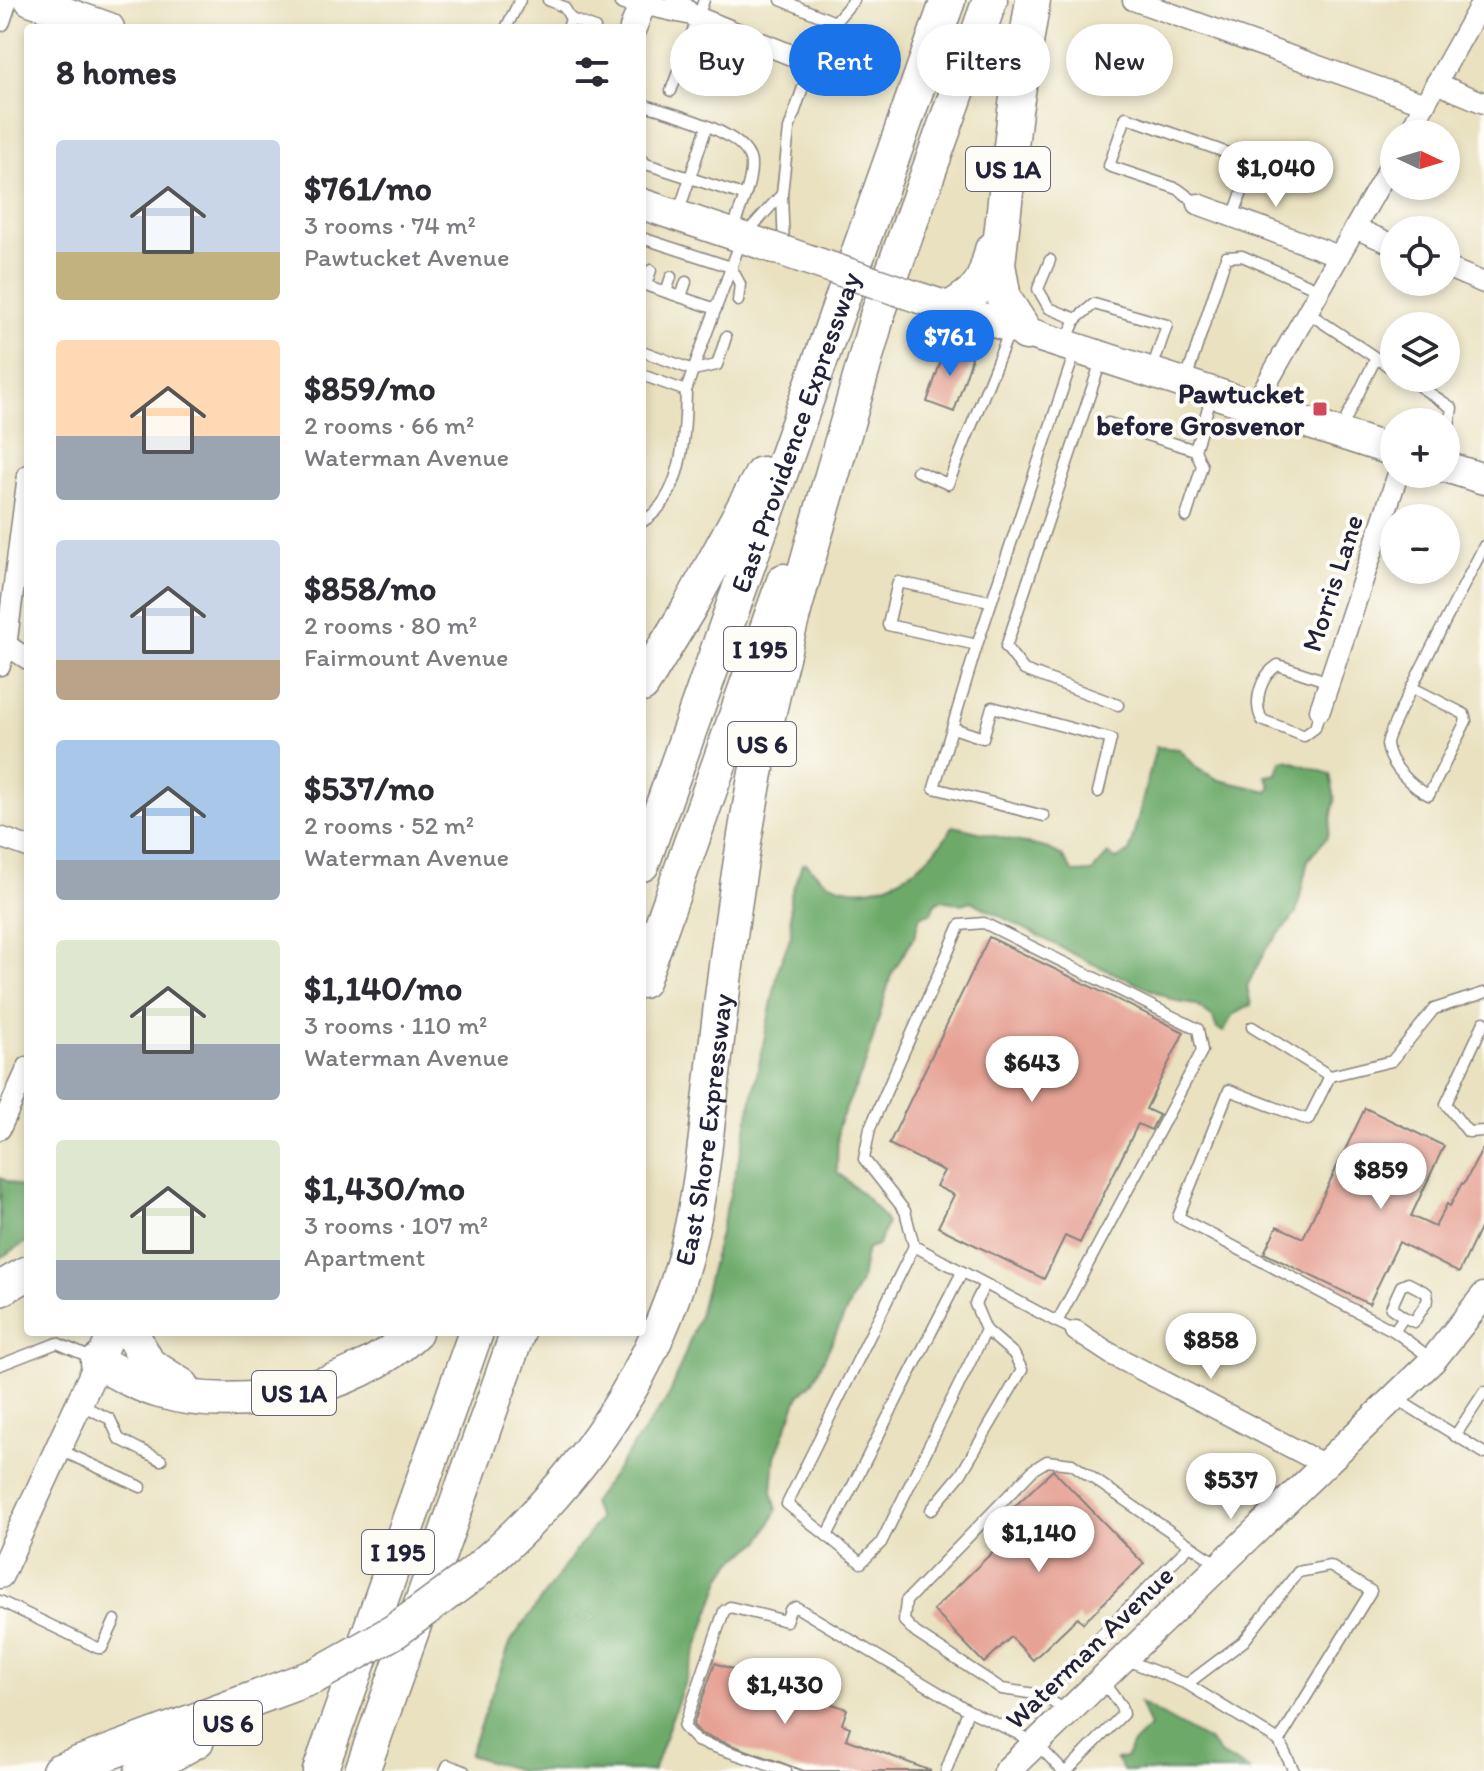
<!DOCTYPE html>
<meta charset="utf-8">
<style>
:root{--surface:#fff;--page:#f7f7f7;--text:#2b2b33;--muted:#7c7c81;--accent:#1a73e8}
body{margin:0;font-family:Itim,sans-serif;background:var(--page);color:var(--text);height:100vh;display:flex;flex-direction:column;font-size:30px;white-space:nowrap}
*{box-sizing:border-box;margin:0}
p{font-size:26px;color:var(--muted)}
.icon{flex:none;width:44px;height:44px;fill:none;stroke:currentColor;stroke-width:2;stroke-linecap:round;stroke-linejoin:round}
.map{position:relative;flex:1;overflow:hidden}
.sheet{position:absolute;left:24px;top:24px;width:622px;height:1312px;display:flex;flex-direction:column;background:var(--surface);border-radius:8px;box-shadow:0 4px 12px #0003}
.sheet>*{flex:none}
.hud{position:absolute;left:670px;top:24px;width:694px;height:72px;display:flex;gap:16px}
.needle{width:52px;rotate:94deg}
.tools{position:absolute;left:1380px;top:120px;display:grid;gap:16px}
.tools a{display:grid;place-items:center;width:80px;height:80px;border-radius:50%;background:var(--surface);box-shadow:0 4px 12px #0003;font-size:40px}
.price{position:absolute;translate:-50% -68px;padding:0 18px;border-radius:28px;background:#fff;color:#222;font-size:26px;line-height:52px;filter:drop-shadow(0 2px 4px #0008)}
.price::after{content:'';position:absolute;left:50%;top:48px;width:24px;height:18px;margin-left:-12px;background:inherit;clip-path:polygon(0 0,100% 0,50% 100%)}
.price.selected{background:var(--accent);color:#fff}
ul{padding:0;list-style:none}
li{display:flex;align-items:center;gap:24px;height:200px;padding:0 32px}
li span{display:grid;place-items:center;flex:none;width:224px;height:160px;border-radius:8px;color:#555}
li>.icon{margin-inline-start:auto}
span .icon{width:96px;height:96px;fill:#fffc;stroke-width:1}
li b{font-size:34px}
h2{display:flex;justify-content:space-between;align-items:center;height:96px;padding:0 32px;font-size:34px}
.pill{padding:0 28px;border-radius:36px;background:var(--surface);box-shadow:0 4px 12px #0003;font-size:28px;line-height:72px}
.pill.selected{background:var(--accent);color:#fff}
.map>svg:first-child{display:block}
</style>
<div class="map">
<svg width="1484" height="1771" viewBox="0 0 1484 1771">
<rect width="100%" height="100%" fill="#fdfcf7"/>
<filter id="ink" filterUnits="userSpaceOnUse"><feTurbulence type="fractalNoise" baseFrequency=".0125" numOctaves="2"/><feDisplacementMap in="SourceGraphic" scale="16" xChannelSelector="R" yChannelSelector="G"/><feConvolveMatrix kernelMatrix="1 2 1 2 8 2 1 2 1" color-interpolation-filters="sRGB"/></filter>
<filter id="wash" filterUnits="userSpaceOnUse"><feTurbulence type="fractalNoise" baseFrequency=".006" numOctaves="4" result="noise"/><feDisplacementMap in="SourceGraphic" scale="32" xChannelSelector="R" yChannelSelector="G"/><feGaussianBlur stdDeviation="1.8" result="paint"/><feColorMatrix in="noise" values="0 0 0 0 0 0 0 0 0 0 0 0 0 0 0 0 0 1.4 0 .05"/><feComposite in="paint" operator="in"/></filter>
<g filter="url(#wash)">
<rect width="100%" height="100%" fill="#e9e1bf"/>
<g fill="#6daa6a" stroke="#486652" stroke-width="2">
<path d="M1156,747L1179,749L1198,769L1219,780L1268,791L1271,786L1266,776L1277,774L1281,761L1287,760L1330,774L1335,799L1328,836L1308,860L1296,914L1266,949L1247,986L1251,1005L1232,1015L1224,1032L1217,1029L1213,1018L1196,1005L1178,1002L1089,962L971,901L962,904L941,900L935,903L931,913L920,916L915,935L891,975L866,1063L838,1126L837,1172C855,1188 874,1202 887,1223L878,1245L867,1248L861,1280L813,1382L799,1395L775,1457L772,1491L777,1510L761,1541L732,1562L722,1577L653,1771H521L469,1755L511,1641L599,1519L592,1503L669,1396L698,1319L743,1143L779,967L791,935L790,897L802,864L806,863C812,868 818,877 824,880C874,908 929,868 953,826L1049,849L1062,856L1074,873L1092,872L1108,854L1116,859L1129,853Z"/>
<path d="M0,1178L28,1190V1241L0,1258Z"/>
<path d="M1140,1703L1210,1742L1221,1755L1250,1771H1124L1116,1760L1126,1758L1132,1745L1150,1727Z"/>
</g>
<g id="blocks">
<g fill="#e6a395">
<path d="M962,346L972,358L954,412L927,402L945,349Z"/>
<path d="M989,937L1184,1032L1146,1109L1159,1115L1151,1130L1138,1124L1080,1243L1065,1236L1044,1279L938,1227L954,1195L936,1186L944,1171L889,1144Z"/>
<path d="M1365,1108L1444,1146L1411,1216L1435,1227L1447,1204L1450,1206L1462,1183L1464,1184L1484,1146V1220L1459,1273L1399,1242L1369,1304L1264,1253L1277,1226L1303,1238Z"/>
<path d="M1053,1470L1144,1564L1083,1623L1078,1617L1033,1660L1011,1637L984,1663L933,1610L1004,1541L992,1528Z"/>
<path d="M715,1663L847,1709L842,1724L850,1727L846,1739L931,1771H804L701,1734L693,1725Z"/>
</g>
</g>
</g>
<g filter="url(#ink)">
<use href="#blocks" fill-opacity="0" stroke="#86827d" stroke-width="2"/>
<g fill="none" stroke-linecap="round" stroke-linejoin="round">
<g stroke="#86827d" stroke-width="13">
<g id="service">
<path d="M548,0L564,7L571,19"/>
<path d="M781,0L835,22L811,63L789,129L782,194"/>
<path d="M835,22L854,0"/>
<path d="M506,28L520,0"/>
<path d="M568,28L571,19L595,28"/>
<path d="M671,91L704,0"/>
<path d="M642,104C668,113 753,132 751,166C751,187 738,212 732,232"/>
<path d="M642,159L646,164L743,195"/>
<path d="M1198,204L1178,189L1109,166L1126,117L1253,162L1233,217"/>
<path d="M679,211L707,126"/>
<path d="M642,238L731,267L740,284L738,301"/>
<path d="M1050,260L1038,289L1049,308L1076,319"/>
<path d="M642,284L716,309"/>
<path d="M646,285L651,270"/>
<path d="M666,292L671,277"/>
<path d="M681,297L686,282"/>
<path d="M1307,312L1394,370"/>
<path d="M1065,343L1076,319L1094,304L1167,325L1152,369"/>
<path d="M642,351L693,370L742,238L782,194L784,249"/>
<path d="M1101,361L1006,647L1024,670L1118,705"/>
<path d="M642,375L686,391L693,370L717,365L726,337"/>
<path d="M1407,378L1452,408L1446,445"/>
<path d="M1186,380L1226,257L1242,256L1320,290"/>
<path d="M1108,423L1195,450L1202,466L1186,517"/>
<path d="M1341,429L1376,358"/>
<path d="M1195,450L1212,395"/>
<path d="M917,471L948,484L1010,330"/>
<path d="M642,522C684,498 685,433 686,391"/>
<path d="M990,601L898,582L888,625L977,645L1075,352"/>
<path d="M977,645L934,788L1044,816"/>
<path d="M1413,688L1464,714L1466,721L1429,795C1412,787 1389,765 1387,744C1386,731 1472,571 1484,546"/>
<path d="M1320,710L1315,728L1304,736L1262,720C1253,702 1260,676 1278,665L1329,682"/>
<path d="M953,728L983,738L992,707L1111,739L1098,792"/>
<path d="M1484,1022L1446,1104L1468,1132L1484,1131"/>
<path d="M1252,1027L1330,1076L1392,1061L1434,1009L1484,993"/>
<path d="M1330,1076L1308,1120L1229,1090L1178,1217L1394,1331L1432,1359"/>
<path d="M914,1246L787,1504L861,1563L881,1543L986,1330L975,1304L985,1284"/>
<path d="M1057,1322L1202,1051L1198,1029L984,923L960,925L870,1128L864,1159L905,1211L914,1246L1057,1322L1076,1331"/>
<path d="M1394,1331L1404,1317L1414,1322L1428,1300L1427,1293L1408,1283L1401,1286L1391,1308L1404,1317"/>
<path d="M0,1365L57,1343L94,1359"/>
<path d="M1397,1399L1484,1453"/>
<path d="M81,1405L110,1419L119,1439L161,1460"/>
<path d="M1455,1436L1484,1392"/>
<path d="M60,1450L141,1487"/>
<path d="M931,1510L961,1474L1022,1370L1014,1354L986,1330"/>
<path d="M827,1536L962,1272"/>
<path d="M0,1601L98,1648H102L115,1620"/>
<path d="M1124,1659L1187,1684L1244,1641L1298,1572L1330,1566L1371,1591L1279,1741L1187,1684"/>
<path d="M1042,1695L1188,1547"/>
<path d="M1066,1711L1042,1695L1002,1689L916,1633L904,1621L906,1601L1034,1469L1047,1461L1072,1464L1219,1565"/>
<path d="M1279,1741L1294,1771"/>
<path d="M445,1771L448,1765L464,1771"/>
<path d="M786,1771L697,1741L684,1727L724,1611L730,1607L786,1621L790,1610L796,1607L968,1710L1035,1742L1063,1771"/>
<path d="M946,1771L968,1710"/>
<path d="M1067,1771L1123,1714L1121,1706L1103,1682"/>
</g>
</g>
<g stroke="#86827d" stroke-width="23">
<g id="minor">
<path d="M624,0L692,15L676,0"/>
<path d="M1133,0L1425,104"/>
<path d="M692,15L811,63"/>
<path d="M0,21L7,0"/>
<path d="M1436,83L1484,103"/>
<path d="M1408,134L1483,0"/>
<path d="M1198,204L1339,256"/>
<path d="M1355,228L1394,245"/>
<path d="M1446,267L1484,283"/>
<path d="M1253,408L1394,159"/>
<path d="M0,641L28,659"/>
<path d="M0,665L6,647L28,475"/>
<path d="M1320,710L1398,474"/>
<path d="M0,837L28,847"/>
<path d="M0,1129L28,1067"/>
<path d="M1076,1331L1111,1354L1325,1465"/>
</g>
</g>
<g stroke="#86827d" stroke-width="29">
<g id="secondary">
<path d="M633,28L644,0"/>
<path d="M0,1575L112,1332"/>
<path d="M1007,1771L1433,1360L1484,1296"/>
</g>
</g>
<g stroke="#86827d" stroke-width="33">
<g id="primary">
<path d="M30,0L109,28"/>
<path d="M642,204L771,247"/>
<path d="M920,298L1394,451"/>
<path d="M1446,467L1484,479"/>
</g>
</g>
<g stroke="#86827d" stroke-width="37">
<g id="motorway">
<path d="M951,308C981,290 984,283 992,250"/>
<path d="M877,316L990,0"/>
<path d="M1026,333L1004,299L998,264L1015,111L1033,0"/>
<path d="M642,685L689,608L762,474"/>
<path id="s1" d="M642,864L948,0"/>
<path d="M642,981L784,581"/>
<path d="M0,1289L28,1273"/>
<path d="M131,1332L148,1364L182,1386"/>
<path d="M98,1362C118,1373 138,1385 160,1391C239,1414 355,1391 415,1332"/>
<path id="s2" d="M473,1574C564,1496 639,1399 677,1284C701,1210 706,1133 715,1057C725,967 737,878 753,789C782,631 835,472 877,317"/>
<path d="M59,1771L315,1676"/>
<path d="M142,1771L197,1740"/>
<path d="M320,1771L476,1332"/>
<path d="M362,1771L518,1332"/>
</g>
</g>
<use href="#service" stroke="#fff" stroke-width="10"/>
<use href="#minor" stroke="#fff" stroke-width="20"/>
<use href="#secondary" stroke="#fff" stroke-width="26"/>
<use href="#primary" stroke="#fff" stroke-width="30"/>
<use href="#motorway" stroke="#fff" stroke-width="34"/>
<g stroke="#86827d" stroke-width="33" stroke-linecap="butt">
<path id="primary-bridge" d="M771,247L920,298"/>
</g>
<g stroke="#86827d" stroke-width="37" stroke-linecap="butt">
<path id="motorway-bridge" d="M315,1676L395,1631L473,1574"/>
</g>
<use href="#primary-bridge" stroke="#fff" stroke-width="30"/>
<use href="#motorway-bridge" stroke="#fff" stroke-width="34"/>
</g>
</g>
<rect fill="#d1495b" stroke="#fdfcf7" stroke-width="3" x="1312" y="401" width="16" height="16" rx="4"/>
<g text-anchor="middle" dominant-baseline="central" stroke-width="8" stroke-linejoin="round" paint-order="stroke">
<g fill="#fdfcf7" stroke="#646373" stroke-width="2">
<rect x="966" y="147" width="84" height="44" rx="6"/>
<rect x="724" y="627" width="72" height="44" rx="6"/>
<rect x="728" y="722" width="68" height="44" rx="6"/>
<rect x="252" y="1371" width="84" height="44" rx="6"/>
<rect x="362" y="1530" width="72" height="44" rx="6"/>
<rect x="194" y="1701" width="68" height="44" rx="6"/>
</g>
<g font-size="26" font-weight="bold" fill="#22223b">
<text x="1008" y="169">US 1A</text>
<text x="760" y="649">I 195</text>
<text x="762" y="744">US 6</text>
<text x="294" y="1393">US 1A</text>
<text x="398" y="1552">I 195</text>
<text x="228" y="1723">US 6</text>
</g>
<g font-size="28" font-weight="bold" fill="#22223b" stroke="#fdfcf7" text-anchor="end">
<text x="1304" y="393">Pawtucket<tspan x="1304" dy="32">before Grosvenor</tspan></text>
</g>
<g font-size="28" fill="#22223b" stroke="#fdfcf7">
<text stroke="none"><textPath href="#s1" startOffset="458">East Providence Expressway</textPath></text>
<text transform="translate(1332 583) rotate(-72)">Morris Lane</text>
<text stroke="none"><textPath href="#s2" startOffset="516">East Shore Expressway</textPath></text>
<text transform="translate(1089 1647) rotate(-44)">Waterman Avenue</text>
</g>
</g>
</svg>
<div class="tools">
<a><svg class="needle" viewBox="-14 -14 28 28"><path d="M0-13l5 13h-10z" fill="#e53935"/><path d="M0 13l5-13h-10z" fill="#7c7c81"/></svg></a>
<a><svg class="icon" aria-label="locate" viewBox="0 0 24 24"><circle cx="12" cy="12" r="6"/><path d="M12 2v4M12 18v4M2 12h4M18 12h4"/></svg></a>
<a><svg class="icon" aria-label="layers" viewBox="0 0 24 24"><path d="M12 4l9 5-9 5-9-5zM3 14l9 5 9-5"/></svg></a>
<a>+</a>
<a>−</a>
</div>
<b class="price" style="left:1276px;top:209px">$1,040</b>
<b class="price selected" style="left:950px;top:378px">$761</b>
<b class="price" style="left:1032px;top:1104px">$643</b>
<b class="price" style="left:1381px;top:1211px">$859</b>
<b class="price" style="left:1211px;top:1381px">$858</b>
<b class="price" style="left:1231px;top:1521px">$537</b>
<b class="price" style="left:1039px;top:1574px">$1,140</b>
<b class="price" style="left:785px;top:1726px">$1,430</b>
<div class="hud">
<a class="pill">Buy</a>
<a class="pill selected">Rent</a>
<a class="pill">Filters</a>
<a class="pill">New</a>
</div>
<section class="sheet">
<h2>8 homes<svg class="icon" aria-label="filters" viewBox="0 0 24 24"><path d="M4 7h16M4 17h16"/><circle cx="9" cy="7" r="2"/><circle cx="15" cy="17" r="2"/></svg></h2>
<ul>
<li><span style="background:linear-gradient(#c9d6e8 70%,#c2b280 0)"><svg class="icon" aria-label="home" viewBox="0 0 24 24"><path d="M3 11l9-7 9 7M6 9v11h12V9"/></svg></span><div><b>$761/mo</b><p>3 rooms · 74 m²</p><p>Pawtucket Avenue</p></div></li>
<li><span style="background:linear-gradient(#ffd9b3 60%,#9aa5b1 0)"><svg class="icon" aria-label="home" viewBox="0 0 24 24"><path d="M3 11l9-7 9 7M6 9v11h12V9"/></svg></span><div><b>$859/mo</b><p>2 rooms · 66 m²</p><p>Waterman Avenue</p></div></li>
<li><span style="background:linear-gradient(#c9d6e8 75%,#b9a48a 0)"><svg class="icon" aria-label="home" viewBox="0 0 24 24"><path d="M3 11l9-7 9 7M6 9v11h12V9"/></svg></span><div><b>$858/mo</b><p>2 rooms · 80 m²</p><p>Fairmount Avenue</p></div></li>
<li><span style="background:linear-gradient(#a9c7e8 75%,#9aa5b1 0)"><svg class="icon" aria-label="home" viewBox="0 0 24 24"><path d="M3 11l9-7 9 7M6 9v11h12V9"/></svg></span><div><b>$537/mo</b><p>2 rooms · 52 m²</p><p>Waterman Avenue</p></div></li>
<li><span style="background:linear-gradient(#dfe7d0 65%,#9aa5b1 0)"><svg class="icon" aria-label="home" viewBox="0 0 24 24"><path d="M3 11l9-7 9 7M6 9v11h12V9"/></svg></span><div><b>$1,140/mo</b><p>3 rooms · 110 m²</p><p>Waterman Avenue</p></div></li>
<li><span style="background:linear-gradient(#dfe7d0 75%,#9aa5b1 0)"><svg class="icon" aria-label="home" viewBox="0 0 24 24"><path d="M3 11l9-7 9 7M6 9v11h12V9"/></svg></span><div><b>$1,430/mo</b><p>3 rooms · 107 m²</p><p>Apartment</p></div></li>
</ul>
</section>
</div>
